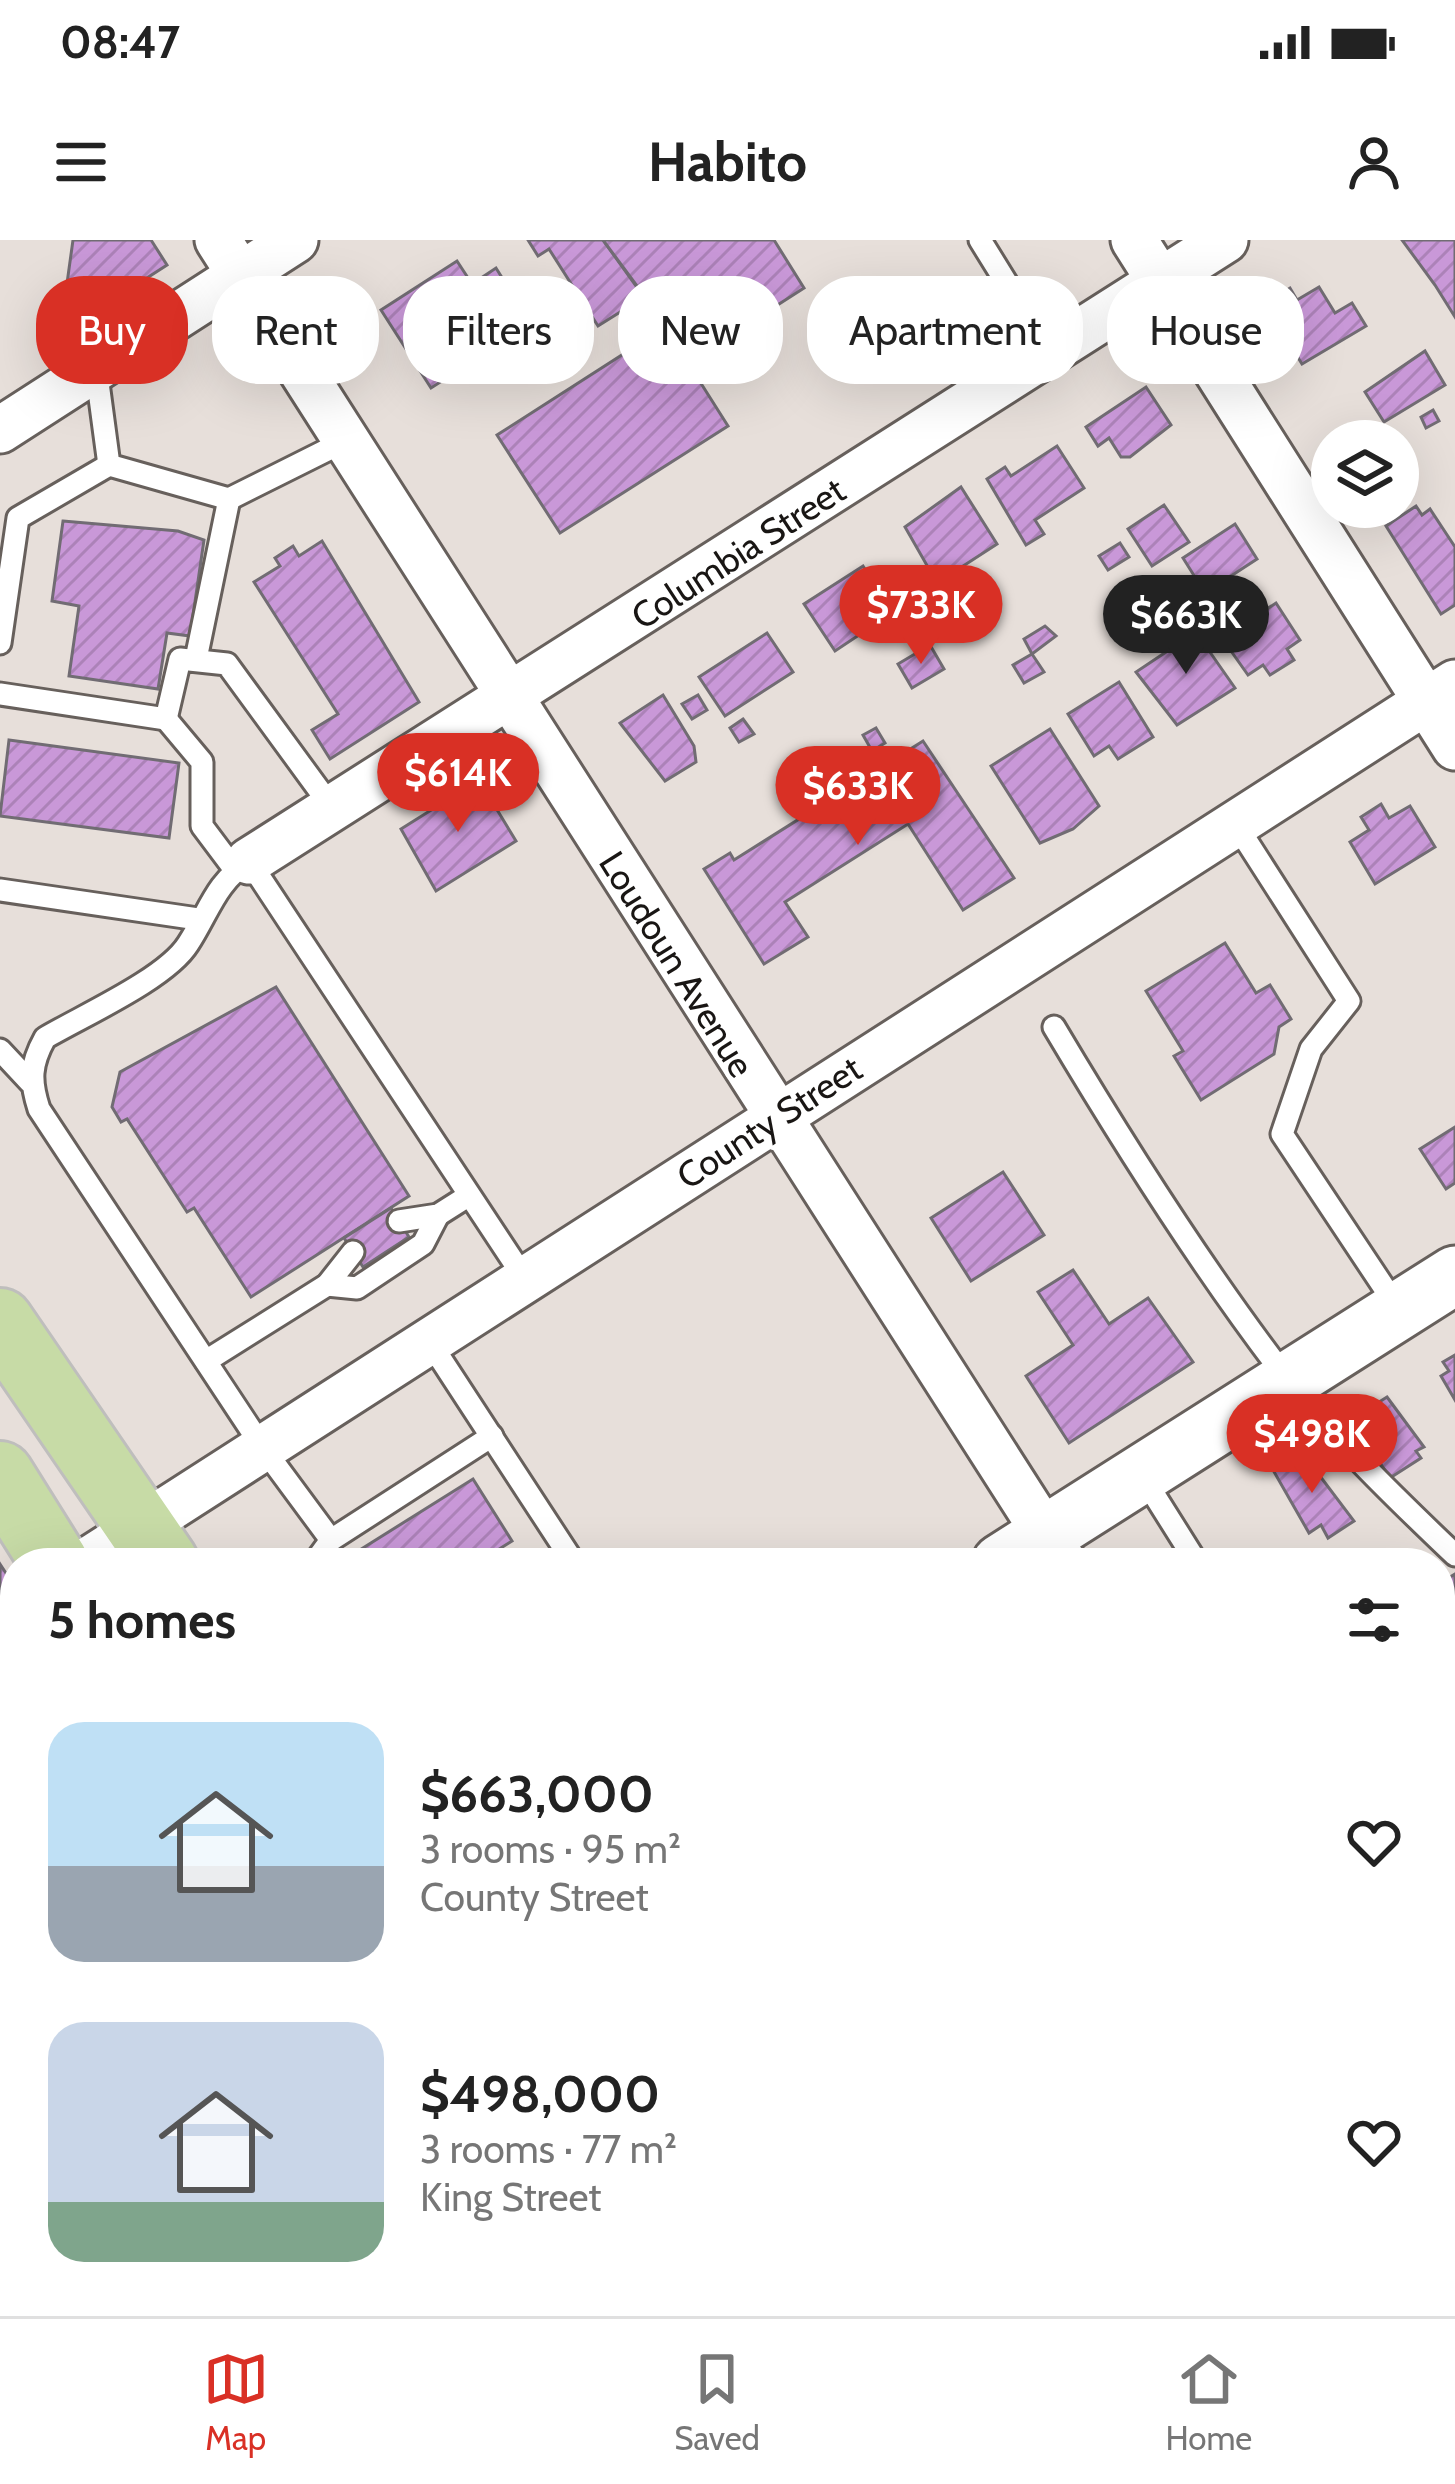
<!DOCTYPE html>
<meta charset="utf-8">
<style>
:root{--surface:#fff;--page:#f6f6f6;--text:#222;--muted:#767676;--line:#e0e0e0;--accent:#d93025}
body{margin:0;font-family:Cabin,sans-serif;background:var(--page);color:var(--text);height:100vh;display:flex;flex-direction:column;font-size:45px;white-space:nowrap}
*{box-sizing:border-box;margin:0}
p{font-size:39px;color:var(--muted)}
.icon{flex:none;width:66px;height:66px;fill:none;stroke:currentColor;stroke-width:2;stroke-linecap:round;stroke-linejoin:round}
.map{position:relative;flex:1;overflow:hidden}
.side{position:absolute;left:0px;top:1308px;width:1455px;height:768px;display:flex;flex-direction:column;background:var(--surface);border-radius:48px 48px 0 0;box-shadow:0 12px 48px #0002}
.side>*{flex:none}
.hud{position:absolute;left:36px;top:36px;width:1383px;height:108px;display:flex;gap:24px}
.buttons{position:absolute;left:1311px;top:180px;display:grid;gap:24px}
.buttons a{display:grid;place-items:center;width:108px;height:108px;border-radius:50%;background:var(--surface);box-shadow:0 12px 48px #0002;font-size:60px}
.price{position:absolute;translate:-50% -102px;padding:0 27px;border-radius:42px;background:var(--accent);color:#fff;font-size:39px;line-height:78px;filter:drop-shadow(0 3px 6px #0008)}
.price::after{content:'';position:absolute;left:50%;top:72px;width:36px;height:27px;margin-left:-18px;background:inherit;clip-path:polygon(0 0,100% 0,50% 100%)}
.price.current{background:#222;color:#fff}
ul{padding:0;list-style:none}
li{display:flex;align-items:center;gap:36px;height:300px;padding:0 48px}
li span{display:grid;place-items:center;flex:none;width:336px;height:240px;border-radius:36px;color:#555}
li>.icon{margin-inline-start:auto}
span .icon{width:144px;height:144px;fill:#fffc;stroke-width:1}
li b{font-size:51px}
h2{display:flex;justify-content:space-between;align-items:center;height:144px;padding:0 48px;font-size:51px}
.tag{padding:0 42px;border-radius:48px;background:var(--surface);box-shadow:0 12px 48px #0002;font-size:42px;line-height:108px}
.tag.current{background:var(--accent);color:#fff}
.status{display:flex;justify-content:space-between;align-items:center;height:84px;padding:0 60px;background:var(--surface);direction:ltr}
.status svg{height:33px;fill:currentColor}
header{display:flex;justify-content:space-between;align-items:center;height:156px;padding:0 48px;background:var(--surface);font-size:54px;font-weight:700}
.tabs{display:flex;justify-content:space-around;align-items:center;height:168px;border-top:3px solid var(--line);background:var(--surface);font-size:33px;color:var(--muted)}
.tabs a{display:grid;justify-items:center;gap:6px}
.tabs .current{color:var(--accent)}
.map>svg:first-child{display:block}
</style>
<div class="status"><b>08:47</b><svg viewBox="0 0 49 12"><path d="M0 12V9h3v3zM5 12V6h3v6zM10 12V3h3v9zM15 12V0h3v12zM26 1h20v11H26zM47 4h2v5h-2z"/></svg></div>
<header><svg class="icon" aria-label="menu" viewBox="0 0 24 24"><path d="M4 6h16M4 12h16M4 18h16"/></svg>Habito<svg class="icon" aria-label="person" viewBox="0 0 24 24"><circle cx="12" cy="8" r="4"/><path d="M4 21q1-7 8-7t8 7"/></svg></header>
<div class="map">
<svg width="1455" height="2076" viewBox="0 0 1455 2076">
<defs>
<pattern id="cemetery-stones" width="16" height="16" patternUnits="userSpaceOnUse" patternTransform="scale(3)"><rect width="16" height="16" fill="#e5ad8f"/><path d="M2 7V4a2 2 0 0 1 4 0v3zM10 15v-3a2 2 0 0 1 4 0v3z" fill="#c4947a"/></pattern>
<pattern id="building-hatch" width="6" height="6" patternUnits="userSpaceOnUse" patternTransform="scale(3)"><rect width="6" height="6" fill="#c998d8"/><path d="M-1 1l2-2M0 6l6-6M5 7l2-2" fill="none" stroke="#ac82b8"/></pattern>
</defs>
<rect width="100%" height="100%" fill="#e7dfda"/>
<path fill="url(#cemetery-stones)" d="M1455,1783V2076H997L1021,2061H1440V1792Z"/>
<g fill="url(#building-hatch)" stroke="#716c73" stroke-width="3">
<path d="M73,0H151L167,25L60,94Z"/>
<path d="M528,0H603L644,57L598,86L549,9L538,16Z"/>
<path d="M603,0H774L804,48L728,97L723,90L683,115L728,186L560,293L497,195L664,88L670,99L711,72L696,48L657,73Z"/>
<path d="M1402,0H1455V77L1435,45Z"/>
<path d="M457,21L472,44L496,28L531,84L431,148L381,70Z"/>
<path d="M1319,47L1335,73L1352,63L1366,86L1302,124L1265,64L1290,48L1297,60Z"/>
<path d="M1425,111L1445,145L1384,182L1365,152Z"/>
<path d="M1146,147L1171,185L1130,217H1121L1109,198L1098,206L1086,187Z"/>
<path d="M1433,170L1439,181L1426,188L1421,177Z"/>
<path d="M1057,206L1084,248L1035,280L1044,294L1026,305L987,239L1005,227L1011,236Z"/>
<path d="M961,247L997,304L937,343L905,287Z"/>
<path d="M1164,265L1189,302L1152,326L1128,289Z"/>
<path d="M1416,266L1422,275L1430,269L1455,307V365L1441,374L1386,286Z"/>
<path d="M63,281L178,291L204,300L190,396L167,393L158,449L69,436L79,366L52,361Z"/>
<path d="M1235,284L1257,319L1205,353L1183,318Z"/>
<path d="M322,301L419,462L330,519L312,490L338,474L254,342L280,326L275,318L293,306L299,316Z"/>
<path d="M1120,303L1129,317L1108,330L1099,316Z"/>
<path d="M863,326L892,373L835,411L804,364Z"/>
<path d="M1137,353L1154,381L1135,392L1118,364Z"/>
<path d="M1237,361L1250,380L1276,363L1300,400L1287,409L1294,420L1270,435L1263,425L1248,435L1209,380Z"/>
<path d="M1191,385L1235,448L1177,485L1136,432L1172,408L1167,400Z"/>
<path d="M1045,386L1056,396L1032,414L1024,399Z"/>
<path d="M767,393L793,432L725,476L699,437Z"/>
<path d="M930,405L944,429L912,448L898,424Z"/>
<path d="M1032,414L1044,432L1024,443L1013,425Z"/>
<path d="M1119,442L1153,497L1118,519L1109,506L1094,516L1068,474Z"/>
<path d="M663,455L694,506L696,522L665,541L620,483Z"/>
<path d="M698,455L707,470L692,479L682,464Z"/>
<path d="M743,479L754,494L739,502L730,488Z"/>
<path d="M876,488L885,503L872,511L863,495Z"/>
<path d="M1050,489L1099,566L1073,589L1040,603L991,526Z"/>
<path d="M9,500L179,523L169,598L0,576Z"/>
<path d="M923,501L1014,638L963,670L908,584L785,662L808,697L764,724L704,629L730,613L734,620Z"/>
<path d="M479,540L516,601L436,651L401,589Z"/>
<path d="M1381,564L1389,578L1410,566L1435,607L1375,644L1350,602L1369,590L1361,577Z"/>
<path d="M1225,703L1256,753L1270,745L1291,779L1279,787L1274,814L1201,860L1174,816L1183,811L1146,751Z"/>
<path d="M276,747L409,956L251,1057L194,968L187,972L127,879L121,882L112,867L120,832Z"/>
<path d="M1455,887V943L1446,949L1420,909Z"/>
<path d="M1003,932L1044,995L971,1041L931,978Z"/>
<path d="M391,968L409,997L363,1027L344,998Z"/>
<path d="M1073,1030L1109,1084L1148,1058L1193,1122L1069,1203L1026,1136L1073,1105L1038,1052Z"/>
<path d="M1455,1115V1160L1441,1136L1449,1131L1443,1122Z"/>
<path d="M1387,1157L1424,1207L1416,1211L1421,1218L1390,1238L1358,1189L1357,1176Z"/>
<path d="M1301,1211L1354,1281L1328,1298L1321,1285L1309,1293L1273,1230Z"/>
<path d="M473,1239L512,1301L477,1323H339Z"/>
<path d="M0,1324L15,1347L0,1363Z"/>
<path d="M1455,1334V1561L1440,1571V1343Z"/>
<path d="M15,1531V1782L4,1789L0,1541Z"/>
<path d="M92,2061H312L322,2076H69Z"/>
<path d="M346,2062L355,2076H324Z"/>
</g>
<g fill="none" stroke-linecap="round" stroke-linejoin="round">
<g stroke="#67605c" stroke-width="27">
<g id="service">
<path d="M980,0L1050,113"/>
<path d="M96,128L109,225L229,259L345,201"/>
<path d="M0,403L18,278L109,225"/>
<path d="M196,419L229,259"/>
<path d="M0,454L166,479L180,419L227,424L333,569"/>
<path d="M166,479L202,522V586L235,630"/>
<path d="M1235,583L1349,761L1311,809L1282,894L1399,1070"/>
<path d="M0,650L198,679"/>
<path d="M1054,787C1123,903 1196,1019 1278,1127C1330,1195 1393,1256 1455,1315"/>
<path d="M0,810L30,842"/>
<path d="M399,981L438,975L468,956"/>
<path d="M327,1045L357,1048L423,1004L438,975"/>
<path d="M429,1101L574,1323"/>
<path d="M206,1121L327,1045L353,1012"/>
<path d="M1143,1237L1197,1323"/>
<path d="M331,1300L263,1208L39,869C30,841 30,825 45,798C82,776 166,739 188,704C209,672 215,643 249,621L525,1039"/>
<path d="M314,1323L331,1300L492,1196"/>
<path d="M0,1454L15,1444"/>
<path d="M0,1907L15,1929"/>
<path d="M0,2061L15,2031"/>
<path d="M388,2061L398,2076"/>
<path d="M1147,2061L1156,2076"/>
<path d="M1219,2061L1229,2076"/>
</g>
</g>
<g stroke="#67605c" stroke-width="51">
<g id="minor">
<path d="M218,0L1064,1323"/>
<path d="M1134,0L1455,507"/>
<path d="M0,190L295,0"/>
<path d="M249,621L1225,0"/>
<path d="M84,1323L1455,443"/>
</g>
</g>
<g stroke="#67605c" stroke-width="63">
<g id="tertiary">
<path d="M1001,1323L1455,1035"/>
<path d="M0,1968L15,1958"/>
</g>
</g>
<g stroke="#bfbebd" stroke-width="72">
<g id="primary">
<path d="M0,1082L165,1323"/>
<path d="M0,1235L55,1323"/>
<path d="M1440,1683L1455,1674"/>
<path d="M528,2061L538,2076"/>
<path d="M650,2061L660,2076"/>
<path d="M830,2076L853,2061"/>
</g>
</g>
<use href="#service" stroke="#fff" stroke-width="21"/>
<use href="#minor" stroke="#fff" stroke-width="45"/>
<use href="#tertiary" stroke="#fff" stroke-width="57"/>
<use href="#primary" stroke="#c7dba6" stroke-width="66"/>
</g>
<g text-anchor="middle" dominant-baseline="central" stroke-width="9" stroke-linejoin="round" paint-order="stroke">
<g font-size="36" fill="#191614" stroke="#fff">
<text transform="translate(738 313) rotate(-33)">Columbia Street</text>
<text transform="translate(677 724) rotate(58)">Loudoun Avenue</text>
<text transform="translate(769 882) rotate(-33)">County Street</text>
</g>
</g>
</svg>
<div class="buttons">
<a><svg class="icon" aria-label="layers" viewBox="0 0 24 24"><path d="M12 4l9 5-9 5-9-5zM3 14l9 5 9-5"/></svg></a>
</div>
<b class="price" style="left:921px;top:427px">$733K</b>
<b class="price current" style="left:1186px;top:437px">$663K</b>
<b class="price" style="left:458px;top:595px">$614K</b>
<b class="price" style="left:858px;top:608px">$633K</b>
<b class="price" style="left:1312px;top:1256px">$498K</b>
<div class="hud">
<a class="tag current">Buy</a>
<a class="tag">Rent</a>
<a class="tag">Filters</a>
<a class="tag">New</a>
<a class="tag">Apartment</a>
<a class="tag">House</a>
</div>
<section class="side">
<h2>5 homes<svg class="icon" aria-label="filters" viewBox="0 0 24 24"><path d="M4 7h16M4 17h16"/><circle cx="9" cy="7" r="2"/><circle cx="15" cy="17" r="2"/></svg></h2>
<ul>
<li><span style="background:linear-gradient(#bfe0f5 60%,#9aa5b1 0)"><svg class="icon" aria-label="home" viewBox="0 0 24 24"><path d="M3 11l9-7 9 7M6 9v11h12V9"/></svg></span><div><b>$663,000</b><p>3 rooms · 95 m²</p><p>County Street</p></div><svg class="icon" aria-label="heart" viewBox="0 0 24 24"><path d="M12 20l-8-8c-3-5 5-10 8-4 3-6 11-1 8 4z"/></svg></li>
<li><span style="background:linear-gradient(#c9d6e8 75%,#7fa58c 0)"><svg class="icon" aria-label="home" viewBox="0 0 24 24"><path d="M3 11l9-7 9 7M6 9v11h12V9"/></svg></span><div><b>$498,000</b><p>3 rooms · 77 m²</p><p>King Street</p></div><svg class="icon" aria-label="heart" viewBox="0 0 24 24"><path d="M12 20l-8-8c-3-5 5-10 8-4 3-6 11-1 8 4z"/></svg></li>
</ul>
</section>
</div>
<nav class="tabs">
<a class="current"><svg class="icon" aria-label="map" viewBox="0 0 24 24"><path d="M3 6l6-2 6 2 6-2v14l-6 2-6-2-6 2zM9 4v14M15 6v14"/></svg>Map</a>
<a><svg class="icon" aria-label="saved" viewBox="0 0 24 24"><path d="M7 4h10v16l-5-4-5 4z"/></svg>Saved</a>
<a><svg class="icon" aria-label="home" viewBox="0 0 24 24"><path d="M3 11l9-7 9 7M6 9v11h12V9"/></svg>Home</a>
</nav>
